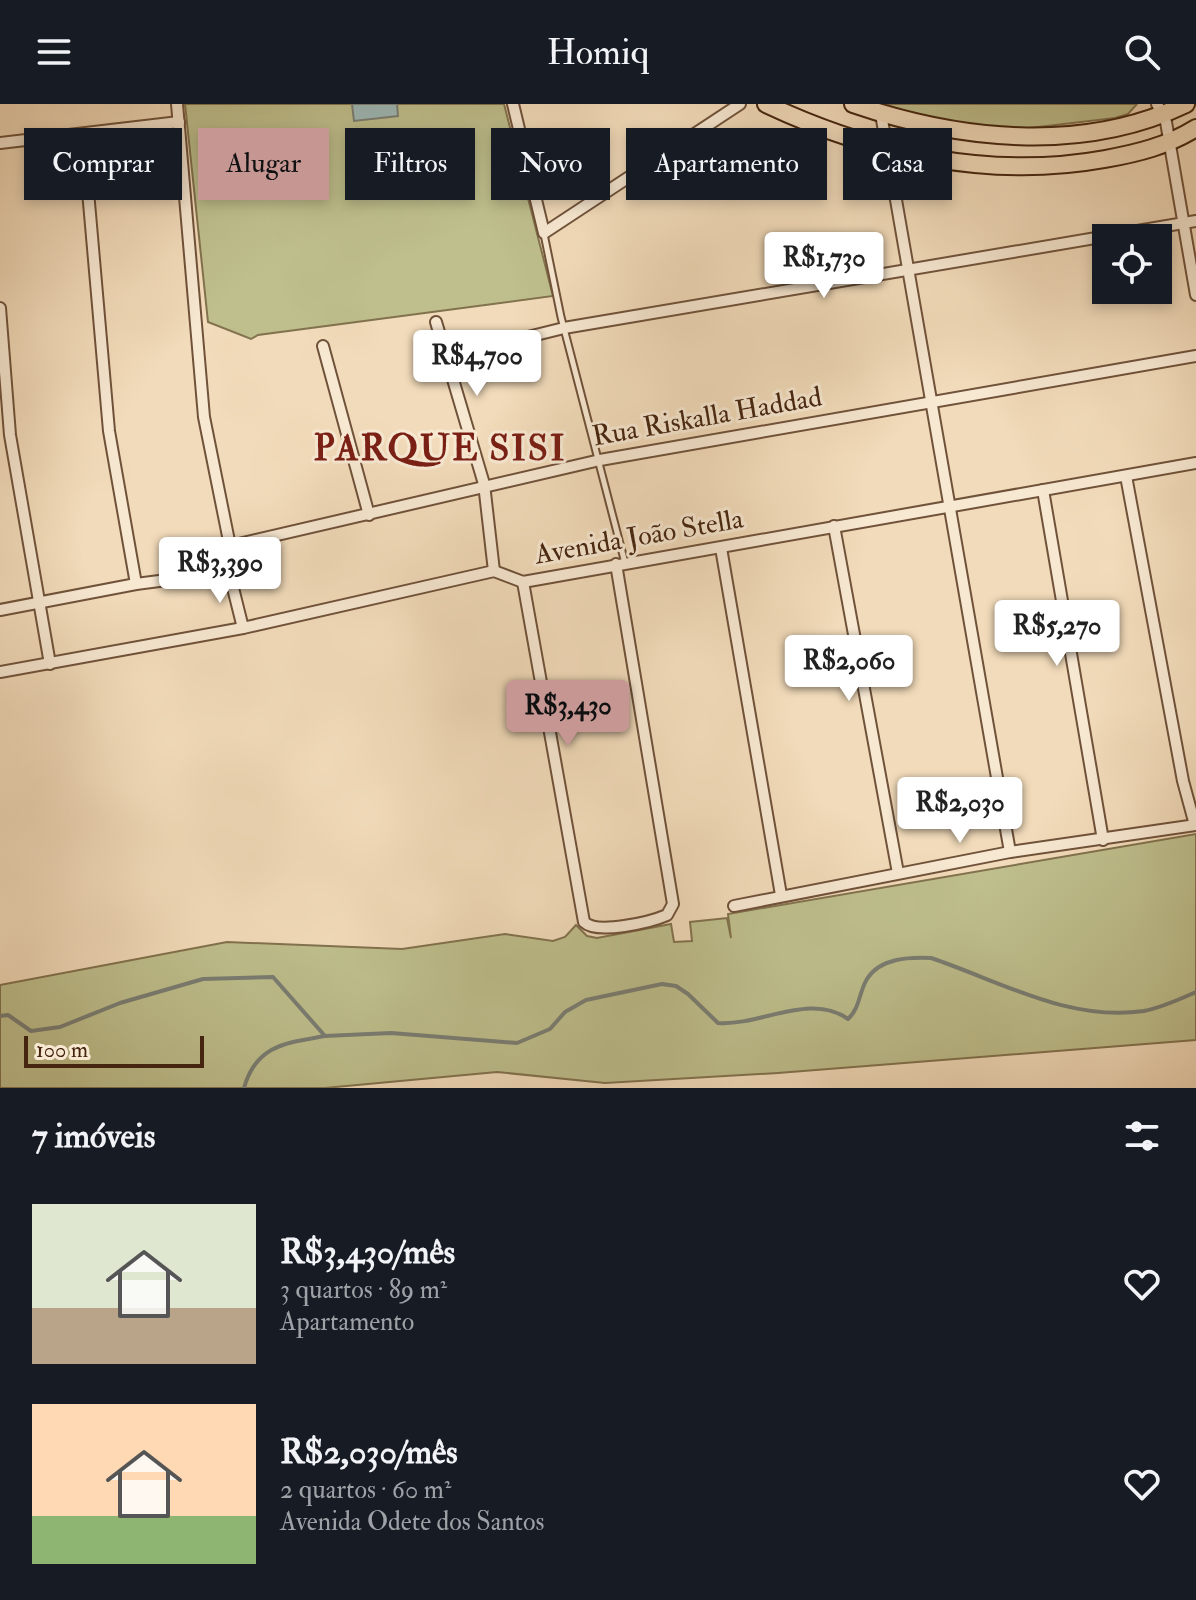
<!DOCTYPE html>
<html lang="pt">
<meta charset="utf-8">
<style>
:root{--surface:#171b24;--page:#20242c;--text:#f1f3f6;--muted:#9ea1a6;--accent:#c59692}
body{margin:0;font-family:"IM FELL Double Pica",serif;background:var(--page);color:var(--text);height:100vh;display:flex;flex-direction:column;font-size:30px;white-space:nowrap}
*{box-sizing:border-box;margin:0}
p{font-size:26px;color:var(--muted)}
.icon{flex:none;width:44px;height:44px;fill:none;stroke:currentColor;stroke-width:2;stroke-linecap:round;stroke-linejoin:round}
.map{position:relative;height:984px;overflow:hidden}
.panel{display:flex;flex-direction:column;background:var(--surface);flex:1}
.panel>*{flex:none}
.hud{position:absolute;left:24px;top:24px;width:1148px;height:72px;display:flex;gap:16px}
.buttons{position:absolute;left:1092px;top:120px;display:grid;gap:16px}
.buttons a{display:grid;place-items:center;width:80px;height:80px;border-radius:0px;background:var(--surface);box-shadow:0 4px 12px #0003;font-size:40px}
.scale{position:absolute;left:24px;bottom:20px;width:180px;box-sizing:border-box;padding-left:8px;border:4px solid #45250f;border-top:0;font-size:22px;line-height:28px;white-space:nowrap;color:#45250f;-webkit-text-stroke:6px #f7e8d2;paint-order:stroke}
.price{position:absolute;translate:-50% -68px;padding:0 18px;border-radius:8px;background:#fff;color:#222;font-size:26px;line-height:52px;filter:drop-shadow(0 2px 4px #0008)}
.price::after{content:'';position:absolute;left:50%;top:48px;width:24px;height:18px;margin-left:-12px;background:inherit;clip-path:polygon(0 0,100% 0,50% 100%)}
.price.on{background:var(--accent);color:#111}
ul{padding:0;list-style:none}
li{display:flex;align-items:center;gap:24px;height:200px;padding:0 32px}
li span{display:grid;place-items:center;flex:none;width:224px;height:160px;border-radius:0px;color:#555}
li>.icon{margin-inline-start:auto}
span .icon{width:96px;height:96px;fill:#fffc;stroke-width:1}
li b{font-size:34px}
h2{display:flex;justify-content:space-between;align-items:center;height:96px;padding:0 32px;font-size:34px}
.chip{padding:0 28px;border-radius:0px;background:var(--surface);box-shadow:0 4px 12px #0003;font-size:28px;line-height:72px}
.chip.on{background:var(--accent);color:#111}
header{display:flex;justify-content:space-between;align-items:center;height:104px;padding:0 32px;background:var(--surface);font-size:36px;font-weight:600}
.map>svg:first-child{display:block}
</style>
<header><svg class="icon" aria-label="menu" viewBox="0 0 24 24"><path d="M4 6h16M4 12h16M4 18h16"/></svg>Homiq<svg class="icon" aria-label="search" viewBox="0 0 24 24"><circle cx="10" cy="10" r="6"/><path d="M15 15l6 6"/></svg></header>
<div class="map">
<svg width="1196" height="984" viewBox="0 0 1196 984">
<rect width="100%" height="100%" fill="#f2dbba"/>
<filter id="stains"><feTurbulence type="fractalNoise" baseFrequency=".0025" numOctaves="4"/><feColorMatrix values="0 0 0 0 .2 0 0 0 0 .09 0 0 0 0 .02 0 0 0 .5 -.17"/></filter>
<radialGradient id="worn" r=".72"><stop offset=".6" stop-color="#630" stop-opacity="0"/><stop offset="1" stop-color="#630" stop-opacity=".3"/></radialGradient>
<g fill="#bebf8d" stroke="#82724e" stroke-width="2">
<path d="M185,0H504L553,192L258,231L251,235L208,218Z"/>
<path d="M875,0H1137L1128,10L1115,14L1021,25L976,23Z"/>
<path d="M1196,730V936L778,969L605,979L497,968L325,984H0V881L227,838L402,845L505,830L553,837L565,833L576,821L587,832L597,834L671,820L674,838L692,837L690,818L727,814L731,834L728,810Z"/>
</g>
<path fill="#9db9b8" stroke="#7a7e74" stroke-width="2" d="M352,0H397L398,12L354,17Z"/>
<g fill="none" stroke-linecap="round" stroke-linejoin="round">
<g stroke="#7a7e74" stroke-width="4">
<path d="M0,912L8,911L31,927L60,923L120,899L203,875L273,873L325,932L391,929L517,939L550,925L565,908L586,896L662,880L676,882L688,890L718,919C761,922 810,888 848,915C860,904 859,888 867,875C880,854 909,853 931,854C1000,877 1068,918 1144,907C1161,904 1180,895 1196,888"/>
<path d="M244,984C256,941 286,939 325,932"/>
</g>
<g stroke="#70523a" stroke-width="9">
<path id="lane" d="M544,130L561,213L625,459"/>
</g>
<g stroke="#70523a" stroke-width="14">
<g id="street">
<path d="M177,0L204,313L230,442L229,468L243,524"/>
<path d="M513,0L544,129L740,0"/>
<path d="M1157,0L1166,18L1196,191"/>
<path d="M881,10L1010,748"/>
<path d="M83,30L109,327L136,480"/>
<path d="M0,39L179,18"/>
<path d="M0,204L10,331L50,560"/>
<path d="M436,218L484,380L494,467"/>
<path d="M323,242L369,411"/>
<path d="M447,253L564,224L1196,117"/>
<path d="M1126,372L1183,677L1195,721"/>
<path d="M1043,386L1103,736"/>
<path d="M834,422L898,769"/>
<path d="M230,442L600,356L1196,252"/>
<path d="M721,444L781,791"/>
<path d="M523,478L584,818C597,831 651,818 667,811L673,800L616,460"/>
<path d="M0,506L136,480L229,468"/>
<path d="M0,568L243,524L494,467L523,478L1196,359"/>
<path d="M734,802L1010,748L1196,721"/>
</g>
</g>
<g stroke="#45250f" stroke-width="20">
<g id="primary">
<path d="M766,0C872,50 989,76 1105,55C1138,49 1167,42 1196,24"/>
<path d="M853,0C958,36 1082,50 1186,0"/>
</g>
</g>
<use href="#lane" stroke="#f7e8d2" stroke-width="5"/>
<use href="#street" stroke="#f7e8d2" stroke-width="10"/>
<use href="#primary" stroke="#f2dbba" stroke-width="16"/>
</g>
<g text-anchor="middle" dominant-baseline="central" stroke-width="6" stroke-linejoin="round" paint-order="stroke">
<g font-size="28" fill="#45250f" stroke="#f7e8d2">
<text transform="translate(707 313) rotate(-10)">Rua Riskalla Haddad</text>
<text transform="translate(639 433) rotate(-10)">Avenida João Stella</text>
</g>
<g font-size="36" font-weight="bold" letter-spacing="2" fill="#7a1f14" stroke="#f7e8d2">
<text x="440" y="344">PARQUE SISI</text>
</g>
</g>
<rect width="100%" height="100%" filter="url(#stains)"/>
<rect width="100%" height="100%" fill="url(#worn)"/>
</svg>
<div class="buttons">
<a><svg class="icon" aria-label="locate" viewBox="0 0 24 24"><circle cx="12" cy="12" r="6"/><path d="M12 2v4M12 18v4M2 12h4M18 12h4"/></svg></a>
</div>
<div class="scale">100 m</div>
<b class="price" style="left:824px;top:196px">R$1,730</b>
<b class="price" style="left:477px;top:294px">R$4,700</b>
<b class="price" style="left:220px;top:501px">R$3,390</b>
<b class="price" style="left:1057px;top:564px">R$5,270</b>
<b class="price" style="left:849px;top:599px">R$2,060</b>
<b class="price on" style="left:568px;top:644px">R$3,430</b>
<b class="price" style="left:960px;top:741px">R$2,030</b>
<div class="hud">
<a class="chip">Comprar</a>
<a class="chip on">Alugar</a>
<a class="chip">Filtros</a>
<a class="chip">Novo</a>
<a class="chip">Apartamento</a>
<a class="chip">Casa</a>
</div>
</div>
<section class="panel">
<h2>7 imóveis<svg class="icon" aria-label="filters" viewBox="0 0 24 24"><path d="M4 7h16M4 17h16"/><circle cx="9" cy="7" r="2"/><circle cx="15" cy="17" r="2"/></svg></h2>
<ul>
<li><span style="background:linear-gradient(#dfe7d0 65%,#b9a48a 0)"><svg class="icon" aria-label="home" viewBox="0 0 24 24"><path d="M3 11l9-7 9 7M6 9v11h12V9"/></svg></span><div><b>R$3,430/mês</b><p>3 quartos · 89 m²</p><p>Apartamento</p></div><svg class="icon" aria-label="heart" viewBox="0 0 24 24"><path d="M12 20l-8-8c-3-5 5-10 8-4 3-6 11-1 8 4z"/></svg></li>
<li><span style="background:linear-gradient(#ffd9b3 70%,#8fb573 0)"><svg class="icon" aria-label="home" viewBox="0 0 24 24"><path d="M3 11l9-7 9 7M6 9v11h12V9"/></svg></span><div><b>R$2,030/mês</b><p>2 quartos · 60 m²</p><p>Avenida Odete dos Santos</p></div><svg class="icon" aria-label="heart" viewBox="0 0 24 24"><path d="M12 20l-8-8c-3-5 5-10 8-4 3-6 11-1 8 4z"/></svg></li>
</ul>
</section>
